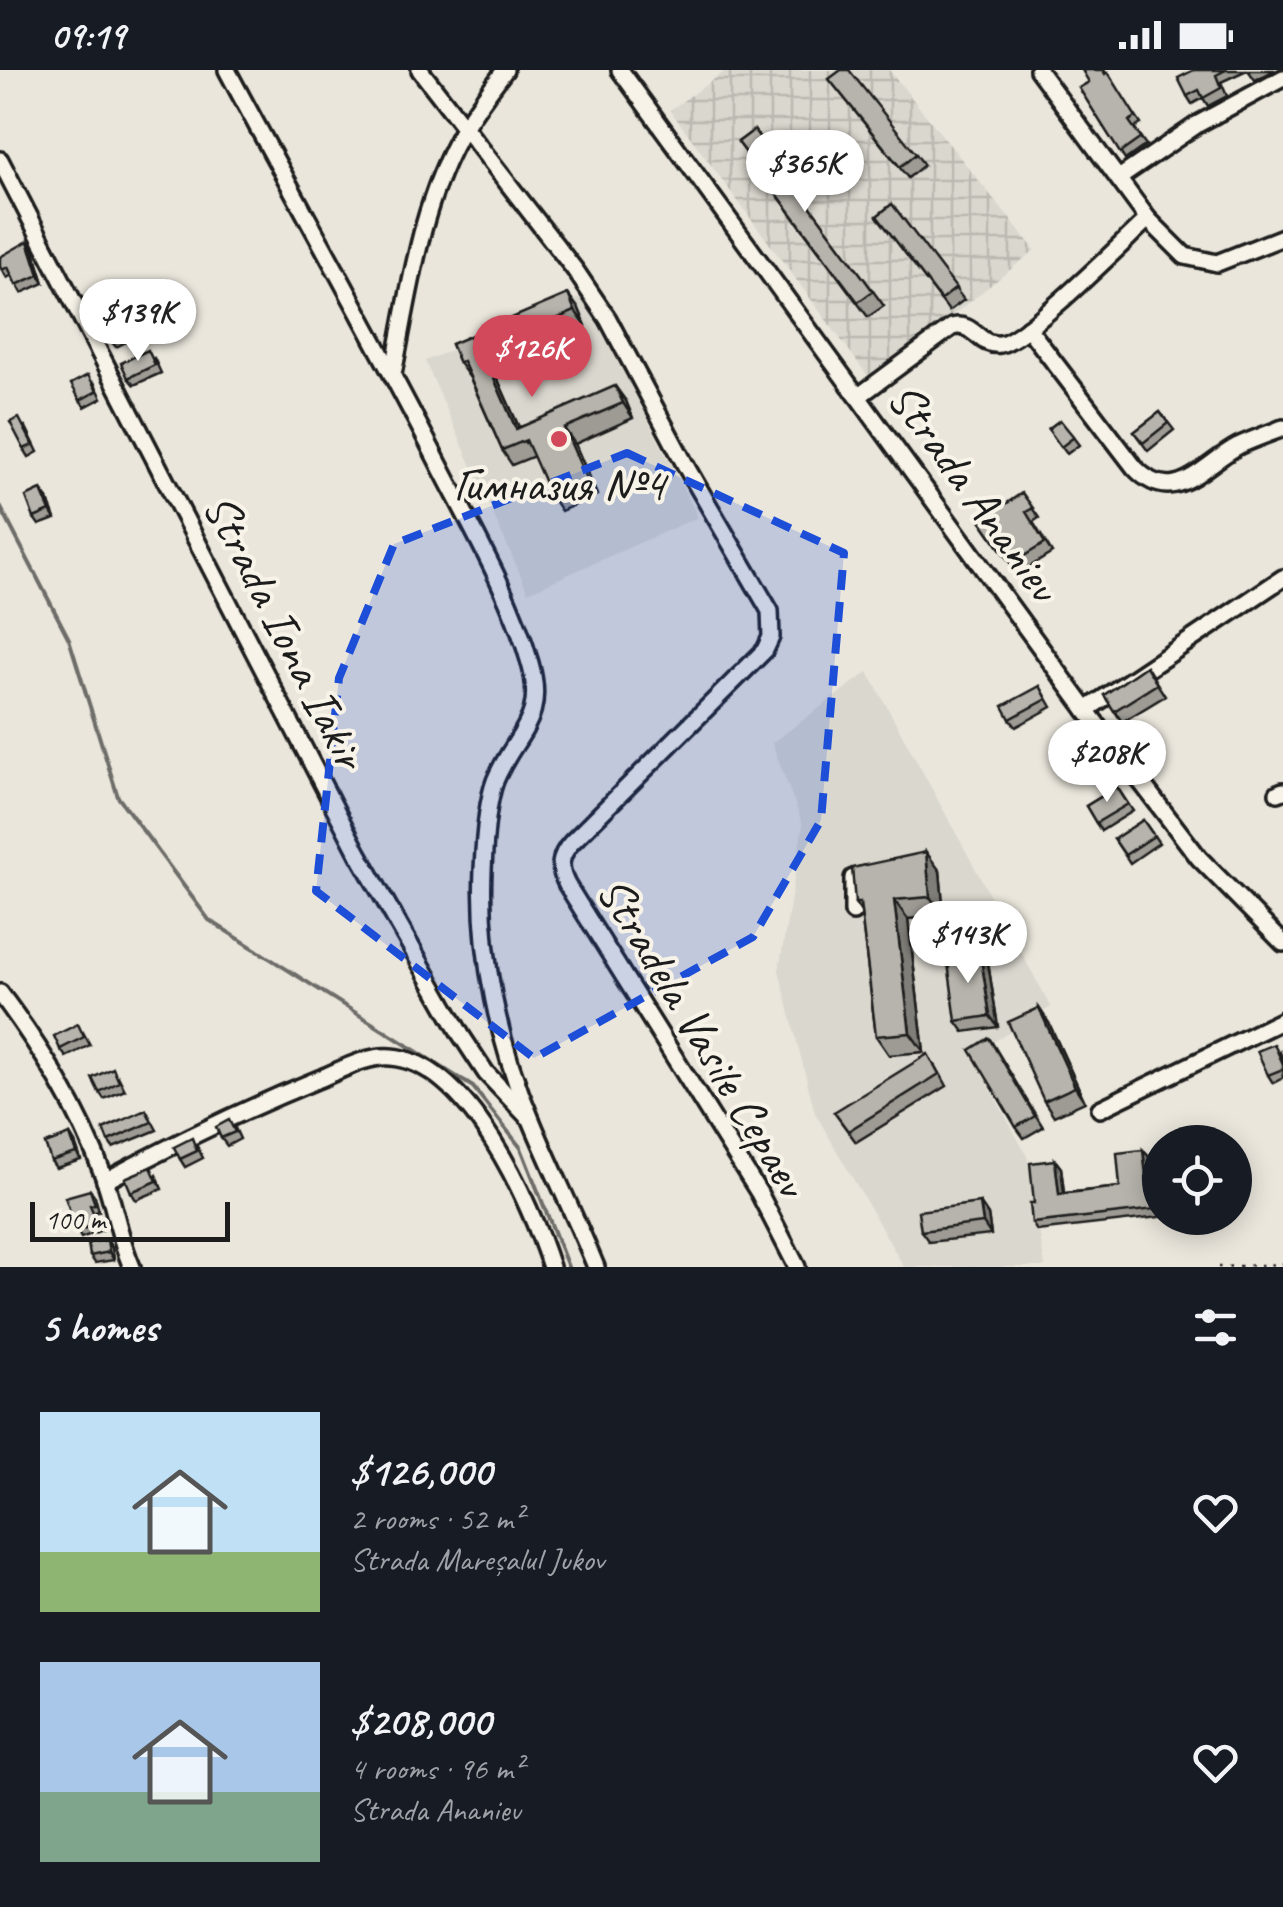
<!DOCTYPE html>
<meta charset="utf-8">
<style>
:root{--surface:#171b24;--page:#242831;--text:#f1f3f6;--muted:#9ea1a6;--accent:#d1495b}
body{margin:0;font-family:Caveat,sans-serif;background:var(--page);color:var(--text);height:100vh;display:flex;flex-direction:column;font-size:38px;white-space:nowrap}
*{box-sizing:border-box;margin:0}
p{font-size:32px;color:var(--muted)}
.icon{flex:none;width:55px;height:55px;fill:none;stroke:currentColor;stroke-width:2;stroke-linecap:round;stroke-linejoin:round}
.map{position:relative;height:1197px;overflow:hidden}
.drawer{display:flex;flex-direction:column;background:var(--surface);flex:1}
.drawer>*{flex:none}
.tools{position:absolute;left:1142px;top:1055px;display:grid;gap:20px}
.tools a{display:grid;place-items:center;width:110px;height:110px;border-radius:50%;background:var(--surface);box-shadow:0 5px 25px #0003;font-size:50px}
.scale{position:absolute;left:30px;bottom:25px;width:200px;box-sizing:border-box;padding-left:10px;border:5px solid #1c1c1c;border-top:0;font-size:28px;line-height:35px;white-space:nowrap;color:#1c1c1c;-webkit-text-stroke:8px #f7f3e8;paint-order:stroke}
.price{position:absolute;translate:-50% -85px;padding:0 22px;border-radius:35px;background:#fff;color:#222;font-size:32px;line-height:65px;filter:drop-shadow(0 2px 5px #0008)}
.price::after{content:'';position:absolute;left:50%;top:60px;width:30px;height:22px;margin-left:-15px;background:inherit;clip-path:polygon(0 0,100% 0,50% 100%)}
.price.selected{background:var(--accent);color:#fff}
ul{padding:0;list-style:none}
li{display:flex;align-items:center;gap:30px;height:250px;padding:0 40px}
li span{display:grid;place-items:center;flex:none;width:280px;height:200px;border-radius:0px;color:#555}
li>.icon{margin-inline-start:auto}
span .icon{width:120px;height:120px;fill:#fffc;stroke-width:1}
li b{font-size:42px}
h2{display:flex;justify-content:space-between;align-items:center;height:120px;padding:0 40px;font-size:42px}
.status{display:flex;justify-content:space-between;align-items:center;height:70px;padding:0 50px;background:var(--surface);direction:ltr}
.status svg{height:28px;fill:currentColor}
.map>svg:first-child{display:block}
</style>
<div class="status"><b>09:19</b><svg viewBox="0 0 49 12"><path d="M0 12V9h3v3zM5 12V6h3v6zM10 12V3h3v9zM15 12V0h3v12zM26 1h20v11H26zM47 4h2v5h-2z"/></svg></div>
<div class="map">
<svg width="1283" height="1197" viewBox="0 0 1283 1197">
<defs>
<pattern id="industrial-grid" width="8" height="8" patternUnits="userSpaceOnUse" patternTransform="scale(2.5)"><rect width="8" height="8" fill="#dad7ce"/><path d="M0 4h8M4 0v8" fill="none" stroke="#bab8b0"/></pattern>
</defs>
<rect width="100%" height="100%" fill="#eae6dc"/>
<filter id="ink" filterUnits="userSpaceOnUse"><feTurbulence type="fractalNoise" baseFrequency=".01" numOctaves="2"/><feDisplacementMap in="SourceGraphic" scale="20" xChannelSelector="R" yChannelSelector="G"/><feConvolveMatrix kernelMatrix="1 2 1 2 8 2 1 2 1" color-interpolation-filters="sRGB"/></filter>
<g filter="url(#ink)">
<g fill="#dad7ce">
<path d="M584,226L698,447L528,522L425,291Z"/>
<path d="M868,602L1051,937L972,985L1027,1086L1045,1197H904L815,1043L779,900L803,755L772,673Z"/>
</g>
<path fill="url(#industrial-grid)" d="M727,0H889L1035,180L871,310L670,40Z"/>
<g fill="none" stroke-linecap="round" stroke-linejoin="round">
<path stroke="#6d6c68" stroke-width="4" d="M0,436L69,569L118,727L209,850L473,1017L521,1078L568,1197"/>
<g stroke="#1c1c1c" stroke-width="22">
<g id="minor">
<path d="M227,0C298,133 373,265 442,400C474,462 511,526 530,593C547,652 514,664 495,711C487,732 484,777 483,800C479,883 499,976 532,1052C552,1100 576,1148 596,1197"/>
<path d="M420,0L575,200L608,249L688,400L770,541L771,567L765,580L572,772C559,786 558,798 567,815L759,1123L797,1197"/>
<path d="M620,0L1086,640L1199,788L1283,873"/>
<path d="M1038,0L1148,149L1185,186L1217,193L1283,167"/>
<path d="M0,90L358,783L461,965L486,1003L527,1046"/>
<path d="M1119,108L1198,54L1283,8"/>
<path d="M1028,258L1135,398C1174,439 1202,395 1238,376C1253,369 1268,364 1283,358"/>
<path d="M393,304C410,220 420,133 464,58C476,38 491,19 505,0"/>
<path d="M859,326L952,257C975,251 978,277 1000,274C1024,272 1124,171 1148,149"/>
<path d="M1086,640L1283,508"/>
<path d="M1278,723L1283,721"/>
<path d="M853,842V808L868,805"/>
<path d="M0,923C43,981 79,1039 104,1107C115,1137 119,1168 132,1197"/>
<path d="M1100,1039L1283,950"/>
<path d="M105,1111C175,1073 245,1039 319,1009C341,1000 367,985 391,987C469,993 531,1134 551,1197"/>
</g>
</g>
<path stroke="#1c1c1c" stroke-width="2.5" stroke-dasharray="2.5 8" stroke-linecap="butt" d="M1218,1197L1283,1194"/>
<use href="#minor" stroke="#f7f3e8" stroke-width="15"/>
</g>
<g fill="#9d9b94" stroke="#1c1c1c" stroke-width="2.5">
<path d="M1104,0L1141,54L1134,58L1146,75L1125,90L1079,18L1089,12Z"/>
<path d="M1194,0H1247L1221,12L1227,26L1208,36L1203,28L1192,34L1187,26Z"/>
<path d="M1248,0H1275L1255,10Z"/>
<path d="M829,9L916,84L924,95L908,108Z"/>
<path d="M754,60L884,236L868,247L738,72Z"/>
<path d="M892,134L964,230L949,241L877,146Z"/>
<path d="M28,171L33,178L44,213L22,223L12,205L7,208L2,200Z"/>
<path d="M579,239L586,256L492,296L519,357L626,331L633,348L575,374L597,425L561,441L551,426L534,386L512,395L502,380L470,308L459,293L451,274Z"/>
<path d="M126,244L138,266L116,277L110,270Z"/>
<path d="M154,288L161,303L134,315L128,308Z"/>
<path d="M94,312L102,328L85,337L80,330Z"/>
<path d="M1160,342L1174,360L1148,381L1134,362Z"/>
<path d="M1060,350L1079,375L1067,384L1048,359Z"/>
<path d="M25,355L38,382L29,387L24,379Z"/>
<path d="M1022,423L1039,448L1033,452L1052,483L1018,504L981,451Z"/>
<path d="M47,428L55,449L39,455L34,448Z"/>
<path d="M1146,596L1165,626L1122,652L1104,625Z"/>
<path d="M1040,616L1052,637L1016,657L1010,649Z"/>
<path d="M1117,717L1133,741L1101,761L1086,736Z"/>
<path d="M1143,750L1159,773L1130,793L1114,769Z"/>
<path d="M940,801L944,846L908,849L924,982L889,985L876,966L861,842L855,833Z"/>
<path d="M988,893L998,957L964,962L956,951Z"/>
<path d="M1039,938L1049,953L1085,1032L1054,1046L1044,1031Z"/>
<path d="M83,962L90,975L66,987L60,979Z"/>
<path d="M989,968L1043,1057L1024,1068L1016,1057Z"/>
<path d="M1280,982L1283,989V1008L1273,1013L1268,1005Z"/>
<path d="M936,996L947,1016L856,1072L834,1042Z"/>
<path d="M118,1006L125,1020L104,1029L99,1022Z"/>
<path d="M146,1040L157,1060L113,1078L108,1071Z"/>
<path d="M235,1058L240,1069L227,1076L221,1068Z"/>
<path d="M70,1065L75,1073L81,1090L56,1098L51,1091Z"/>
<path d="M197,1076L203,1088L185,1097L180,1089Z"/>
<path d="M1143,1080L1149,1087L1152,1121L1160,1128V1147L1037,1161L1032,1153L1034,1133L1055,1090L1061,1098L1064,1123L1120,1117Z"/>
<path d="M156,1105L162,1119L136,1130L131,1122Z"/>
<path d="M90,1120L95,1126L99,1141L95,1142L102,1160L81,1168L77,1161Z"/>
<path d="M980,1133L988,1145L991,1165L929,1172L921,1161Z"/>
<path d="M107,1170L112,1178L114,1190L95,1193L90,1186Z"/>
</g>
<g fill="#7f7e78" stroke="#1c1c1c" stroke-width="2.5">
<path d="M28,171L33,178L44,213L39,205Z"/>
<path d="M568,224L579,239L586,256L575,241Z"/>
<path d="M482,281L492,296L526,374L516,359Z"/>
<path d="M615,316L626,331L633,348L623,333Z"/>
<path d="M564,358L575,374L597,425L587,410Z"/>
<path d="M41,420L47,428L55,449L50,441Z"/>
<path d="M926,782L940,801L944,846L930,827Z"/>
<path d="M894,830L908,849L924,982L910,963Z"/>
<path d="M980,882L988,893L998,957L990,946Z"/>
<path d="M1039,938L1049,953L1085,1032L1075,1017Z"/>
<path d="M70,1065L75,1073L81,1090L76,1083Z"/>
<path d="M1143,1080L1149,1087L1153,1129L1148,1122Z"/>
<path d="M1055,1090L1061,1098L1065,1131L1059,1124Z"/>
<path d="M1154,1121L1160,1128V1144L1156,1139Z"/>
<path d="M980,1133L988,1145L991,1165L983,1153Z"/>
<path d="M107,1170L112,1178L114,1190L109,1182Z"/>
</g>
<g fill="#b6b4ac" stroke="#1c1c1c" stroke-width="2.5">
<path d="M841,0H849L916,84L900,97L829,9Z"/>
<path d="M1082,0H1103L1105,4L1108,2L1136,47L1129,51L1141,68L1120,83L1079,18L1089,12Z"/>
<path d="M1194,0H1226L1216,5L1221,18L1203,28L1199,20L1187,26L1178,8Z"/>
<path d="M754,60L873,221L858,232L738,72Z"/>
<path d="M892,134L956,218L941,230L877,146Z"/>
<path d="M28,171L39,205L16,215L8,197L2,200L0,197V187Z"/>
<path d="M568,224L575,241L482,281L516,359L615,316L623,333L564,358L587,410L551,426L526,370L502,380L463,291L459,293L451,274Z"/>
<path d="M126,244L133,258L110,270L103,256Z"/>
<path d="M148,280L155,295L128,308L121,293Z"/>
<path d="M88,305L97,321L80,330L71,314Z"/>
<path d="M1160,342L1168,353L1143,373L1134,362Z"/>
<path d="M19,348L33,375L24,379L10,352Z"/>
<path d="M1060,350L1074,367L1061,377L1048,359Z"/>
<path d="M41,420L50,441L34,448L26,427Z"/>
<path d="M1022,423L1033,438L1026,442L1045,473L1011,494L981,451Z"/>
<path d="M1146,596L1157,614L1114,641L1104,625Z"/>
<path d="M1040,616L1047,629L1010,649L1003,636Z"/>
<path d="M1117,717L1128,734L1096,753L1086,736Z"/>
<path d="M1143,750L1154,766L1125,785L1114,769Z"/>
<path d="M926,782L930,827L894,830L910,963L876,966L860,833H855L852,798Z"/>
<path d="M980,882L990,946L956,951L947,886Z"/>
<path d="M1039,938L1075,1017L1044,1031L1008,952Z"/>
<path d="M78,954L84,967L60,979L54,966Z"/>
<path d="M989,968L1035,1046L1016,1057L970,980Z"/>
<path d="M1274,974L1283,994V999L1268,1005L1257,981Z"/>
<path d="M928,984L939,1004L848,1061L834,1042Z"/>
<path d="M113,998L119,1012L99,1022L92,1008Z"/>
<path d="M146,1040L152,1052L108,1071L103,1059Z"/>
<path d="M229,1050L235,1062L221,1068L216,1057Z"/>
<path d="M70,1065L76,1083L51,1091L45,1074Z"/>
<path d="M192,1068L197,1081L180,1089L174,1077Z"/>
<path d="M1143,1080L1148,1122L1154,1121L1156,1139L1032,1153L1030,1133H1034L1030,1093L1055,1090L1059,1124L1120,1117L1117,1083Z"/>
<path d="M151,1097L157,1111L131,1122L125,1108Z"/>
<path d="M90,1120L95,1134L90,1135L98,1154L77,1161L65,1127Z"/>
<path d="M980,1133L983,1153L921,1161L918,1141Z"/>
<path d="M107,1170L109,1182L90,1186L88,1173Z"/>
</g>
</g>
<path fill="#1d4ed8" fill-opacity="0.2" stroke="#1d4ed8" stroke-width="8" stroke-dasharray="20 12" stroke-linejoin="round" d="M627,383L844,483L821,750L753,867L534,988L316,821L339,608L394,474Z"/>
<circle fill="#d1495b" stroke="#f7f3e8" stroke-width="4" cx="559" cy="369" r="10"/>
<g text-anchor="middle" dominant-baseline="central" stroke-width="8" stroke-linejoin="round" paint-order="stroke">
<g font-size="48" fill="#1c1c1c" stroke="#f7f3e8">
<text x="559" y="414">Гимназия №4</text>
</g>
<g font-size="48" fill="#1c1c1c" stroke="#f7f3e8">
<text transform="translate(974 421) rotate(54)">Strada Ananiev</text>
<text transform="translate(285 561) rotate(63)">Strada Iona Iakir</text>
<text transform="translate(703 966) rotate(59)">Stradela Vasile Cepaev</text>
</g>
</g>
</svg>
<div class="tools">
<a><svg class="icon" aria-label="locate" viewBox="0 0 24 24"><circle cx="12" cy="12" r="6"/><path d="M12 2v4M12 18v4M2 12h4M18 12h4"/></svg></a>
</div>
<div class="scale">100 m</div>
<b class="price" style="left:805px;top:145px">$365K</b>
<b class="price" style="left:138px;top:294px">$139K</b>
<b class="price selected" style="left:532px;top:330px">$126K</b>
<b class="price" style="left:1107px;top:735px">$208K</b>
<b class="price" style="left:968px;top:916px">$143K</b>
</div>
<section class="drawer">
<h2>5 homes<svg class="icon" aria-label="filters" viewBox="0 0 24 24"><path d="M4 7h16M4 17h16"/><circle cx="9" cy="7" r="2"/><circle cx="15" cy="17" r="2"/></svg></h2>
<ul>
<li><span style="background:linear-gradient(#bfe0f5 70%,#8fb573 0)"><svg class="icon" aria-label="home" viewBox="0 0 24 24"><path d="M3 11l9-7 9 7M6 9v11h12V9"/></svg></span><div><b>$126,000</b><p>2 rooms · 52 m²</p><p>Strada Mareșalul Jukov</p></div><svg class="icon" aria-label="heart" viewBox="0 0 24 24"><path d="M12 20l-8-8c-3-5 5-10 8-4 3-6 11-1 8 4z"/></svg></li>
<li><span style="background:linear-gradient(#a9c7e8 65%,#7fa58c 0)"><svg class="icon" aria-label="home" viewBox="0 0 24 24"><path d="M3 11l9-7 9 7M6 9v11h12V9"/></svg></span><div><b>$208,000</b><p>4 rooms · 96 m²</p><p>Strada Ananiev</p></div><svg class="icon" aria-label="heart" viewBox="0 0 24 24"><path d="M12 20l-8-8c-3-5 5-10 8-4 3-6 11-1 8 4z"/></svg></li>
</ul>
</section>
